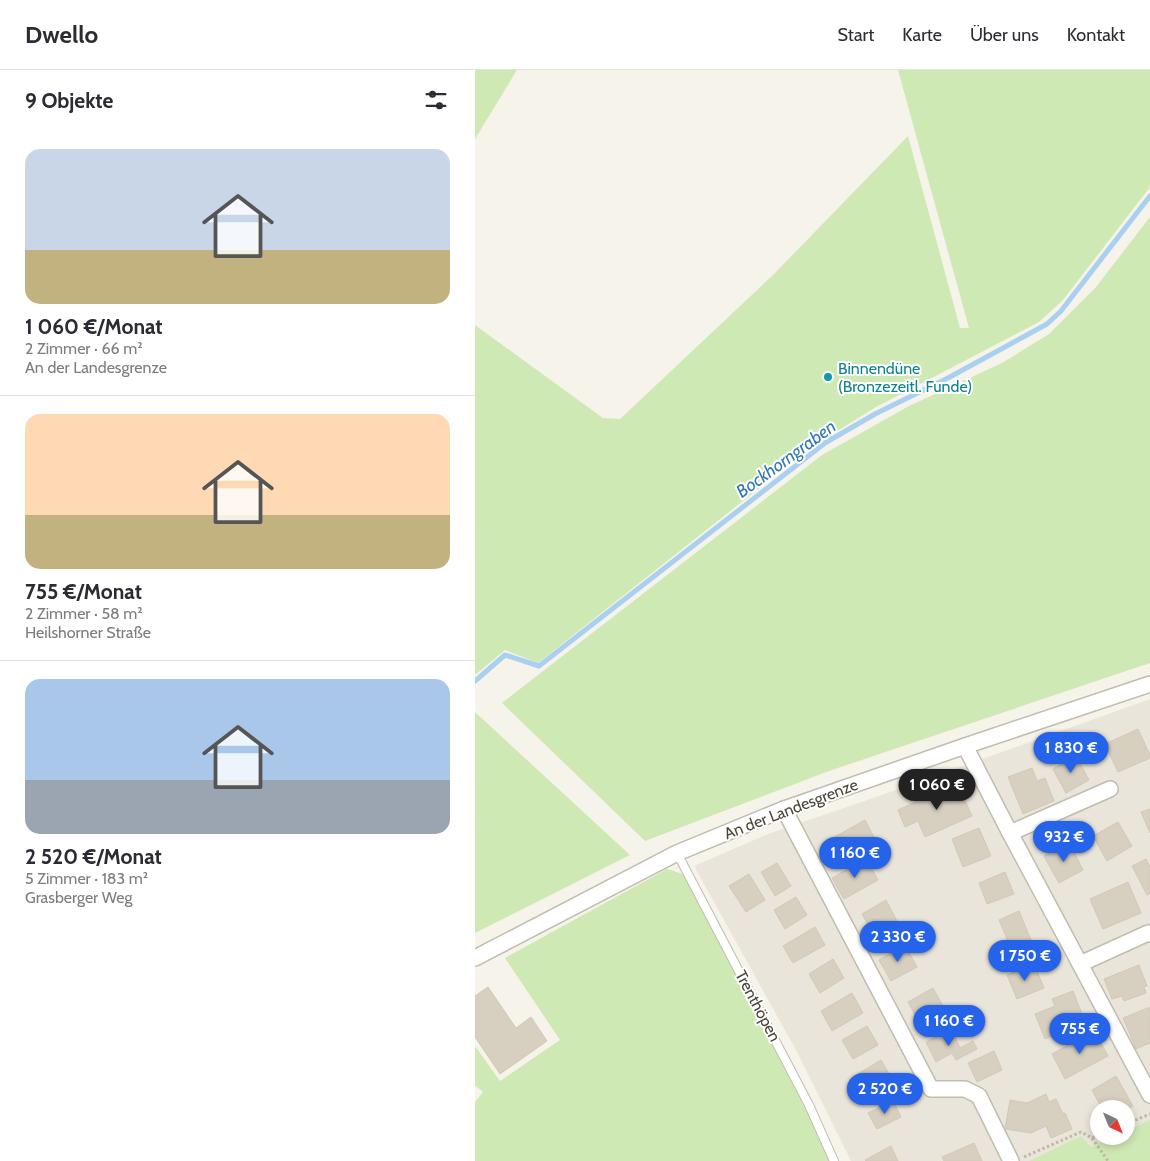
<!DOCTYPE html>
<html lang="de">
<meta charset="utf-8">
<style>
:root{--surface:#fff;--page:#f7f7f7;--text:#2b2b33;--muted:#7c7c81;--line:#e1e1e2;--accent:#2563eb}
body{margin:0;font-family:Cabin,sans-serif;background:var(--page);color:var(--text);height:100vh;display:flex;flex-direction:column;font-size:19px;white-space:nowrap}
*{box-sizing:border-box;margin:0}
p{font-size:16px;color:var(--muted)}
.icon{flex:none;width:28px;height:28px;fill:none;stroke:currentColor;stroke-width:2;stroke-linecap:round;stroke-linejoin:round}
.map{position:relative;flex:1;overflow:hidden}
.side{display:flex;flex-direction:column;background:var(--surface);width:475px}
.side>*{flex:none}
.needle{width:32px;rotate:137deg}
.buttons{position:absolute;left:615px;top:1030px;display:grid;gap:10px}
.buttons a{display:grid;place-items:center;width:45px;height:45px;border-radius:50%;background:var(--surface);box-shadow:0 2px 8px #0003;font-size:25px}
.price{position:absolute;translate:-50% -42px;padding:0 11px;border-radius:18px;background:var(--accent);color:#fff;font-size:16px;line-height:32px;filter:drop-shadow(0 1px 2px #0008)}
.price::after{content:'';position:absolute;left:50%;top:30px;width:15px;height:11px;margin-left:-8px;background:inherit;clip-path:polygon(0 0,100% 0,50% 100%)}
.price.current{background:#222;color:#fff}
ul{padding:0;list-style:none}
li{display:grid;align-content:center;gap:10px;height:265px;padding:0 25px}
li+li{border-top:1px solid var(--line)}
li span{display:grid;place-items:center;height:155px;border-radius:15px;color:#555}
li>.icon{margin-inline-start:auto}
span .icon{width:90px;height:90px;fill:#fffc;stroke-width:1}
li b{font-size:21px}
h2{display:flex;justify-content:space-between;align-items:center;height:60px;padding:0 25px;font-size:21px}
header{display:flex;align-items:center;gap:30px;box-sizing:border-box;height:70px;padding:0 25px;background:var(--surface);border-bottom:1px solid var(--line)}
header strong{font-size:24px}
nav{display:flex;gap:28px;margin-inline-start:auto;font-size:18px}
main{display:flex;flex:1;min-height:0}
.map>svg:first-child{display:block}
</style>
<header>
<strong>Dwello</strong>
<nav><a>Start</a><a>Karte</a><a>Über uns</a><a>Kontakt</a></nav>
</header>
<main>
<section class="side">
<h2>9 Objekte<svg class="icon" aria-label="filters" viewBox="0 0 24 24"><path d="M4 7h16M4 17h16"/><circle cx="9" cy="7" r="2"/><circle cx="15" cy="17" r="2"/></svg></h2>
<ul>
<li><span style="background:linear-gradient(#c9d6e8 65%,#c2b280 0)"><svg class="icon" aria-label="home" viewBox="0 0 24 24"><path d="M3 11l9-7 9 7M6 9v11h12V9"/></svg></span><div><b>1 060 €/Monat</b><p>2 Zimmer · 66 m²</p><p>An der Landesgrenze</p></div></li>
<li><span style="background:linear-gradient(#ffd9b3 65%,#c2b280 0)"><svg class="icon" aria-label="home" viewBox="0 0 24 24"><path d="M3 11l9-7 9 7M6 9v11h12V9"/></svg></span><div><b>755 €/Monat</b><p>2 Zimmer · 58 m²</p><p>Heilshorner Straße</p></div></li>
<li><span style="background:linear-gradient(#a9c7e8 65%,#9aa5b1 0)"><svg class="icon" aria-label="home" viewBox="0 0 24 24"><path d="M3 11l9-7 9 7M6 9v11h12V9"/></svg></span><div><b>2 520 €/Monat</b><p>5 Zimmer · 183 m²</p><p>Grasberger Weg</p></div></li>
</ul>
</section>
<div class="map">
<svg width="675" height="1091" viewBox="0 0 675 1091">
<rect width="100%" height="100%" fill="#f6f3eb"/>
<path fill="#eae5da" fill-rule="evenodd" d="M675,629V1091H376L321,980L219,796L293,764L401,727ZM624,1039H651V1066H624Z"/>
<g fill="#cfe9b5">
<path d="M0,0H42L0,69Z"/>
<path d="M423,0H675V117L588,230L564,252L401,337L335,378L63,593L30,580L0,605V255L128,348L145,349L299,204L433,66L485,258H494Z"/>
<path d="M675,147V593L354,701L170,771L27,633L347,385L434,336L527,293L574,264L621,217Z"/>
<path d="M0,642L155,785L0,863Z"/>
<path d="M192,799L208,804L337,1051L355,1091H0V1032L8,1022L0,1015V976L25,1011L85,970L30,888Z"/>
<path d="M675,1050V1091H554L606,1066L616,1077L640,1066H651V1061Z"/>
</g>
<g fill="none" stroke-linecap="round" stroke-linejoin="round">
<path stroke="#a9cff1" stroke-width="5" d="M0,611L30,585L64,596L350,373L400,344L473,308L572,254L586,241L675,126"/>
</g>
<g fill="#d7d0c1" stroke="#d2c8b4">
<path d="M663,659L675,685V688L643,702L630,674Z"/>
<path d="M601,686L614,710L591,723L578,699Z"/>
<path d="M557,698L562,711L570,708L579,731L548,744L533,707Z"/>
<path d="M482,713L497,746L450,767L443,751L430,757L423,740Z"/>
<path d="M675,739V763L666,742Z"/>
<path d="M390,750L400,769L357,792L347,774Z"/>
<path d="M643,752L657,776L632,791L618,766Z"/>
<path d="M504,758L516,786L488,797L477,769Z"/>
<path d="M594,772L608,800L584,813L569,786Z"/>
<path d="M391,789L403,810L369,829L357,808Z"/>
<path d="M671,789L675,797V823L672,825L657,796Z"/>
<path d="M302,793L316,816L300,826L286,802Z"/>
<path d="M530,802L539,824L512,834L504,813Z"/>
<path d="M274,804L290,830L271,842L254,816Z"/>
<path d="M653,812L666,843L628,859L615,829Z"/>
<path d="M321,827L332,845L310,859L299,840Z"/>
<path d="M411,830L423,853L399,866L387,844Z"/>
<path d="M544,841L556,870L536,878L524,850Z"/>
<path d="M340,857L350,875L318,893L308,876Z"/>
<path d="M430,875L442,897L416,911L404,890Z"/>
<path d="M358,889L369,908L345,923L334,904Z"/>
<path d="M559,894L569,918L542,929L532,905Z"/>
<path d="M664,895L672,916L669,917L671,923L649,931L647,926L637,929L629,909Z"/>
<path d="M13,917L41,958L56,947L72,971L25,1004L0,967V926Z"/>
<path d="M458,918L469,938L444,952L433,932Z"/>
<path d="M598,921L610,952L570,969L560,944L580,936L577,929Z"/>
<path d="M377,923L388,943L357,961L346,941Z"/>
<path d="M675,937V973L661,979L648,948Z"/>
<path d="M392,956L403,975L378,989L367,970Z"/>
<path d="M476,959L485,978L498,971L502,979L481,990L477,983L461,992L451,972Z"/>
<path d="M619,961L633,986L590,1009L577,984Z"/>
<path d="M519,981L527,1000L502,1012L493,993Z"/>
<path d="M406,990L417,1009L394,1022L383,1004Z"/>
<path d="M641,1006L658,1036L651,1040V1039H627L617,1020Z"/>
<path d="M571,1024L574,1032L581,1029L588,1044L590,1043L597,1059L576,1068L571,1056L556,1063L530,1059L535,1030L552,1033Z"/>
<path d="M418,1031L426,1047L402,1059L393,1043Z"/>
<path d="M499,1073L507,1091H469L467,1087Z"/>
<path d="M416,1076L423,1091H391L390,1090Z"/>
</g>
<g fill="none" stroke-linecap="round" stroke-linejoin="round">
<g stroke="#c1bcae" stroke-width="10">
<path id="lane" d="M202,783L334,1035L359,1091"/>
</g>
<g stroke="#c1bcae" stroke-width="18">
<g id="street">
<path d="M490,676L535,763L675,1025"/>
<path d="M309,739L456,1019H490L504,1026L536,1091"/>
<path d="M535,763L635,719"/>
<path d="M0,888L202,783L309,739L490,676L675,614"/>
<path d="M605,894L673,863L675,864"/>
</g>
</g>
<g stroke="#c3b99f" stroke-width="3" stroke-dasharray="2.5 2.5" stroke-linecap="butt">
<path d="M651,1054L675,1044"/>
<path d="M617,1068L633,1091"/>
<path d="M549,1087L606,1062L617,1068L624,1065"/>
</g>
<use href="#lane" stroke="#fff" stroke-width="8"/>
<use href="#street" stroke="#fff" stroke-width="15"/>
</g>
<circle fill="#0f9aa8" stroke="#fff" stroke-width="2" cx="353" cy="307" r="5"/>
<g text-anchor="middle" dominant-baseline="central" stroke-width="4" stroke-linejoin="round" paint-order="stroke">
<g font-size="16" fill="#0d838f" stroke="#fff" text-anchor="start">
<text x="363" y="298">Binnendüne<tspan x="363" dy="18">(Bronzezeitl. Funde)</tspan></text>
</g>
<g font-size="16" fill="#4a4439" stroke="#fff">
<text transform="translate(316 739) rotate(-21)">An der Landesgrenze</text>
<text transform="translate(283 936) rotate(62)">Trenthöpen</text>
</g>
<g font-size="18" font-style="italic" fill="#3077b8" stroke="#fff">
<text transform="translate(311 389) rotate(-36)">Bockhorngraben</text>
</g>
</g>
</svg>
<div class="buttons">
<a><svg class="needle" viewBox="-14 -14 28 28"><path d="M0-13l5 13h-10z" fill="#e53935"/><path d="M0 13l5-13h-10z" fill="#7c7c81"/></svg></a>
</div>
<b class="price" style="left:596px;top:704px">1 830 €</b>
<b class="price current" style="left:462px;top:741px">1 060 €</b>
<b class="price" style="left:589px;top:793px">932 €</b>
<b class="price" style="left:380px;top:809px">1 160 €</b>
<b class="price" style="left:423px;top:893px">2 330 €</b>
<b class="price" style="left:550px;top:912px">1 750 €</b>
<b class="price" style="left:474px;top:977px">1 160 €</b>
<b class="price" style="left:605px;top:985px">755 €</b>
<b class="price" style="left:410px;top:1045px">2 520 €</b>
</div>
</main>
